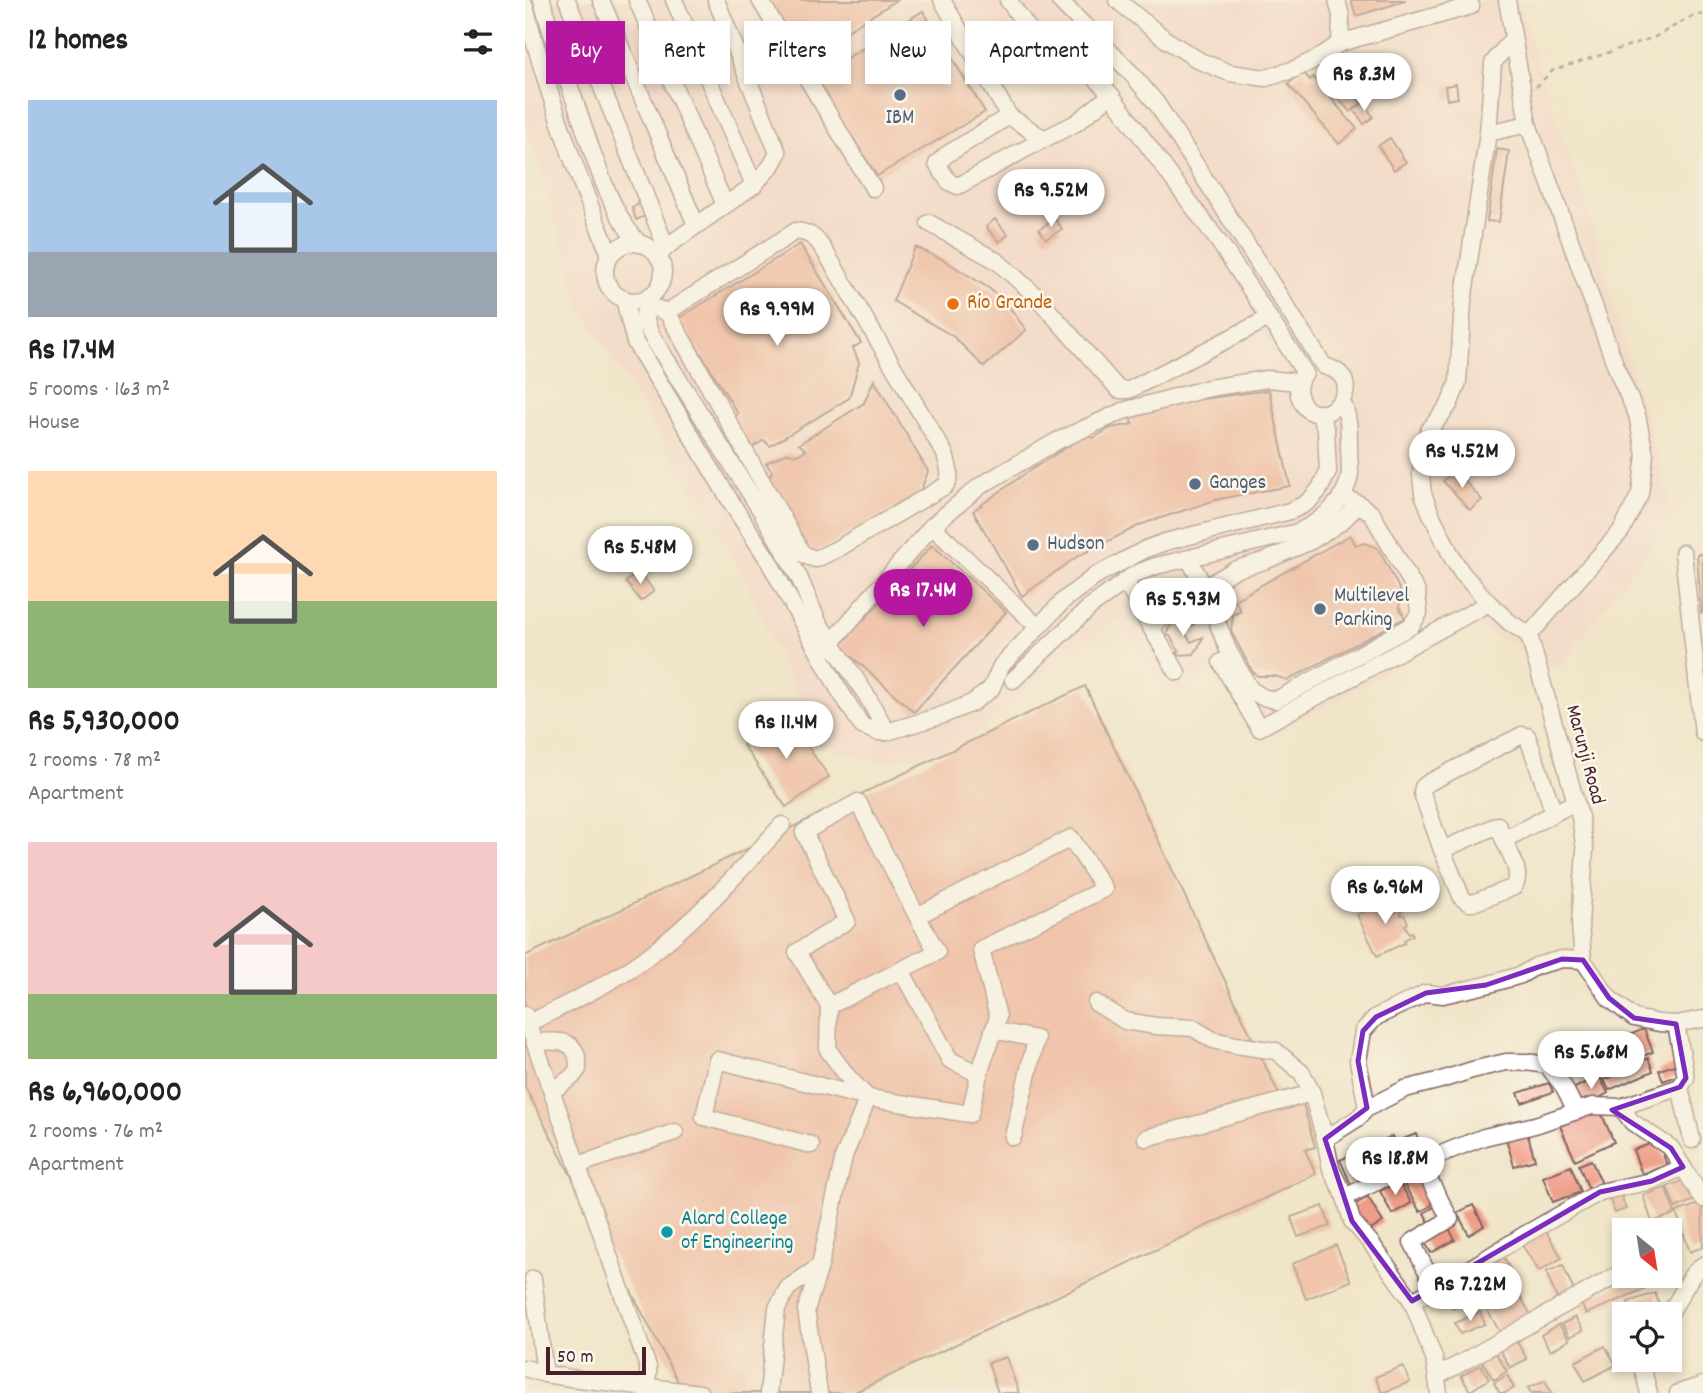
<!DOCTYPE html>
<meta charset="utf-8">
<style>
:root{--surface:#fff;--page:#f2f2f2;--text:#222;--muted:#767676;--accent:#b5179e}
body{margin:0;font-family:Dekko,sans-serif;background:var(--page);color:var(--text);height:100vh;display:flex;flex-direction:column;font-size:26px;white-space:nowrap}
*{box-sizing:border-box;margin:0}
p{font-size:23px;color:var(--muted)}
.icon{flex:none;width:38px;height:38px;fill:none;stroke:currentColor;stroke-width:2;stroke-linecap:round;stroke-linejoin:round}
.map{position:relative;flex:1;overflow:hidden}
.panel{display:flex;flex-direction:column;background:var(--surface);width:525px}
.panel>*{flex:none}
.guide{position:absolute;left:21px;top:21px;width:665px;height:63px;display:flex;gap:14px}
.needle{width:46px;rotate:150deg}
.buttons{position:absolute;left:1087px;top:1218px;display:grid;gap:14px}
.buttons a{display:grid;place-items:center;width:70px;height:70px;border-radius:0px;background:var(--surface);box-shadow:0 4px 10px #0003;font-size:35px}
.scale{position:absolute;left:21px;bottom:18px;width:100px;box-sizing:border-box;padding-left:7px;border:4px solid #4a1f2b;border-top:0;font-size:19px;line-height:24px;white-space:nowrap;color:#4a1f2b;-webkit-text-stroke:5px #fbf7ec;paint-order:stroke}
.price{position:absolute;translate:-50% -60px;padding:0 16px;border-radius:24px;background:#fff;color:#222;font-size:23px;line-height:46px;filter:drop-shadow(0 2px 4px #0008)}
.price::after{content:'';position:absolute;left:50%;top:42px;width:21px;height:16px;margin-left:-10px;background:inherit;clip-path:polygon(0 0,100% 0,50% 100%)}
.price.on{background:var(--accent);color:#fff}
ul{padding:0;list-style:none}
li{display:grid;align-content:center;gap:14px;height:371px;padding:0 28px}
li span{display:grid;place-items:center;height:217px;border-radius:0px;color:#555}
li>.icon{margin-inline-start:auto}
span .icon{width:126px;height:126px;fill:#fffc;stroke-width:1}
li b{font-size:30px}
h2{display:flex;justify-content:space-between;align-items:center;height:84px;padding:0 28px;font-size:30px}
.tag{padding:0 24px;border-radius:0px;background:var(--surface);box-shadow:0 4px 10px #0003;font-size:24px;line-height:63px}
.tag.on{background:var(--accent);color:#fff}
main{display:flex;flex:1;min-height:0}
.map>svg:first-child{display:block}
</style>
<main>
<section class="panel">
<h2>12 homes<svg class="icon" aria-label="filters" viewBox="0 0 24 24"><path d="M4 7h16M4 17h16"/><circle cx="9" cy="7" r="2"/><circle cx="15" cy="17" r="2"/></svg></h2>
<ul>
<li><span style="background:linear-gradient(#a9c7e8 70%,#9aa5b1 0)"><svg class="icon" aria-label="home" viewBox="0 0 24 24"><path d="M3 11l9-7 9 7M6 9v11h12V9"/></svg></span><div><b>Rs 17.4M</b><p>5 rooms · 163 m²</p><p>House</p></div></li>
<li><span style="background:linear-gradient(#ffd9b3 60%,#8fb573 0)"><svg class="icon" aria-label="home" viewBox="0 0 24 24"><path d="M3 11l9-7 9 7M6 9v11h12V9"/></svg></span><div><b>Rs 5,930,000</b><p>2 rooms · 78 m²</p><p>Apartment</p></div></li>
<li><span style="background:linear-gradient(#f6c9c9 70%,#8fb573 0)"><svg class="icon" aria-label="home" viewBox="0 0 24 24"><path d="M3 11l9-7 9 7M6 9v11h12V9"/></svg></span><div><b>Rs 6,960,000</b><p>2 rooms · 76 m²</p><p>Apartment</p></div></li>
</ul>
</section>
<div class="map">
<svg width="1178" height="1393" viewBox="0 0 1178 1393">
<rect width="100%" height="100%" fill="#fbf7ec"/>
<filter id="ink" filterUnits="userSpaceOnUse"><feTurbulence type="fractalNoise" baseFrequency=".0143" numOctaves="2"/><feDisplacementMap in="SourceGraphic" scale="14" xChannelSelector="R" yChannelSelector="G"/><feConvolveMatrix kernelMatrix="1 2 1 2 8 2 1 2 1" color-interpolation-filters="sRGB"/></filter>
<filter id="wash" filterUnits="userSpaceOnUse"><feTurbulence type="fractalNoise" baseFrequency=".00686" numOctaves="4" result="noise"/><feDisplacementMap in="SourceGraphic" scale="28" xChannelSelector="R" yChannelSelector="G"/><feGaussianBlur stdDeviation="1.57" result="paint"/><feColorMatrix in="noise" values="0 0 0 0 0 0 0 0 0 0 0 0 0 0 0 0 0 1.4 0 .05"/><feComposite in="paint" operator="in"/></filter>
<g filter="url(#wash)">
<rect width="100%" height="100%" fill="#f0e5c9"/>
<path fill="#f7d0cb" d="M0,0H992L1063,211L1149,516L1033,670L950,625L735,742L688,672L649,696L590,618L437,745L356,763L293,745L217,572L55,305L0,119Z"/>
<g id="blocks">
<g fill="#ef9d88">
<path d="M244,0H372L279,58Z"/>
<path d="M826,0H880V1L831,16Z"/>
<path d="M398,11L460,112L352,176L290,78Z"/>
<path d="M806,69L836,103L825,112L796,78Z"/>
<path d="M778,72L785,80L788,77L832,129L814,144L763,84Z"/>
<path d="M931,84L933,98L922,100L920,86Z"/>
<path d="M839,103L848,117L839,124L829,110Z"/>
<path d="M865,138L881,162L869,170L853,146Z"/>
<path d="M972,149L984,151L974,222L962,221Z"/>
<path d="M119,202L123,215L111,220L107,207Z"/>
<path d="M470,219L483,235L474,242L461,227Z"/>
<path d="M530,219L537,229L521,239L514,229Z"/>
<path d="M275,244L336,343L328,348L334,363L324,398L245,446L239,440L224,450L209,417L213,414L154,318Z"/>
<path d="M390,247L417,259L465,289L485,308L501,330L459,367L429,337L368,301Z"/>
<path d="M349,380L403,471L394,495L291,552L280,546L243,479L247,472L241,463L262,453L272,455L281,450L274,444L339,403Z"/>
<path d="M744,390L765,486L694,499L617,524L553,556L497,596L448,511L498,475L562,434L568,438L586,428L608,424L605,418L671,400Z"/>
<path d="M930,470L957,500L945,510L918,481Z"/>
<path d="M825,535L831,545L840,543L853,548L875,590L876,600L874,607L880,618L763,680L749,676H733L727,671L706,631L708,615L716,611L710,600Z"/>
<path d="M407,545L481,612L389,712L315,646Z"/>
<path d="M1172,554H1178V613H1176Z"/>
<path d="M114,571L129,591L116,601L101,582Z"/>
<path d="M660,620L670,623L659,631L666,642L678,637L675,644L669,654L652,655L654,651L645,636L641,635L645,626L651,622Z"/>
<path d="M560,686L759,1105L777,1100L790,1147L780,1150L791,1174L328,1393H159L0,1087V956Z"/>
<path d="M261,715L304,777L261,807L218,745Z"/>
<path d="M870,897L876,911V915H879L883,923L880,925L884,933L887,932L888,935L879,940L880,943L852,956L832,915Z"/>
<path d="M1119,1029L1128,1052L1111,1059L1102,1036Z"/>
<path d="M1123,1058L1128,1071L1084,1090L1079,1080L1106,1068L1105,1066Z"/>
<path d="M1152,1064L1155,1075L1138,1081L1134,1070Z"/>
<path d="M1074,1075L1083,1093L1058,1107L1048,1089Z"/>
<path d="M1024,1083L1028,1092L997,1103L993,1093Z"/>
<path d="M1074,1108L1089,1142L1050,1160L1035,1126Z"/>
<path d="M1001,1129L1010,1160L989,1166L980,1135Z"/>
<path d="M891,1134L899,1155L887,1160L878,1139Z"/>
<path d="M867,1136L880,1164L867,1169L855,1142Z"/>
<path d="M1133,1141L1142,1165L1117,1174L1108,1150Z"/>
<path d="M845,1146L859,1174L828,1189L815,1160Z"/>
<path d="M1066,1160L1077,1184L1064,1190L1054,1165Z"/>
<path d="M1046,1166L1056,1192L1028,1202L1018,1177Z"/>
<path d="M894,1169L912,1202L895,1212L876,1179Z"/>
<path d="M1162,1179L1170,1200L1150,1208L1142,1187Z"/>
<path d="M874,1181L886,1203L867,1214L855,1191Z"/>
<path d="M1141,1188L1150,1214L1127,1222L1118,1195Z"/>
<path d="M1095,1192L1101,1209L1090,1213L1084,1197Z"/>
<path d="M843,1197L858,1222L841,1233L826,1207Z"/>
<path d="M1177,1203L1178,1247L1165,1252L1151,1212Z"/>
<path d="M914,1204L921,1217L906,1226L899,1213Z"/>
<path d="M948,1205L959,1226L944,1235L932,1213Z"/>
<path d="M798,1206L805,1226L773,1237L766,1217Z"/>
<path d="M922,1224L930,1240L906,1253L897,1237Z"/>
<path d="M1020,1230L1037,1258L1014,1271L997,1245Z"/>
<path d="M811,1245L826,1281L781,1299L767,1264Z"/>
<path d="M979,1257L993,1284L955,1304L941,1276Z"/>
<path d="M1038,1265L1049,1291L1032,1299L1021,1272Z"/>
<path d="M1114,1277L1119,1289L1061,1314L1055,1301Z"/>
<path d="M939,1281L947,1300L928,1309L919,1290Z"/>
<path d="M991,1288L1007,1317L976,1334L960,1306Z"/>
<path d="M1130,1293L1135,1307L1114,1314H1107L1103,1302Z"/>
<path d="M955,1312L960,1324L935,1334L930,1323Z"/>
<path d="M1050,1317L1058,1330L1045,1337L1037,1324Z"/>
<path d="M1034,1324L1044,1340L1025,1351L1016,1335Z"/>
<path d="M991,1340L1002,1359L985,1368L975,1350Z"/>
<path d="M1080,1346L1091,1365L1060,1381L1050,1362Z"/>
<path d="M970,1352L982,1371L969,1380L956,1360Z"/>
<path d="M481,1357L494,1393H473L463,1363Z"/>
<path d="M956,1365L964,1379L945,1391L936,1376Z"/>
<path d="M878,1366L885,1382L857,1393L850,1377Z"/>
<path d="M982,1375L989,1388L980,1393H975L969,1383Z"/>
<path d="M1020,1380L1027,1393H1006L1003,1388Z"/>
</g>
</g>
</g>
<g filter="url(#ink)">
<use href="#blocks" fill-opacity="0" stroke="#846462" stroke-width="2"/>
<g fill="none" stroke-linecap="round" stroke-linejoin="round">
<g stroke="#846462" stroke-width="19">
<g id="minor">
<path d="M17,0C27,39 41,75 54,113C68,153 85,214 115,244"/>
<path d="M42,0L141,247"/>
<path d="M76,0L171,225"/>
<path d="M112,0L200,205"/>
<path d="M149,0L229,185"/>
<path d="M235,0L348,188"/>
<path d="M417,0L484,116L519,139L551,123L586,95"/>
<path d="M483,0L511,39L539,51L563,69L586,95L699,249L780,373C774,380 771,389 775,398C793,442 852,380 799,366L632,104L605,72L534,0"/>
<path d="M592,0L640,39L675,61L705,73L741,78L770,69L793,58L815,43L946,6L944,0"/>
<path d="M812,0L816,16L815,43"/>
<path d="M982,0L1003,124L1094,375L1112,415L1120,455L1115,494L1096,531L1004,635"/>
<path d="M0,6C21,89 50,171 83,250V258"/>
<path d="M988,38L968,63L963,133L938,302L933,382L924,405L904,430L897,455L896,475L898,494L906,514L928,559L937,573L964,603L984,622L1004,635L1055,817L1060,850L1055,924L1058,960L1084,998L1109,1018L1134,1023L1151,1024L1178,1019"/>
<path d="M539,51L563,28"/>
<path d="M484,116L421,155L412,164L424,182L433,186L519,139"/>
<path d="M963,133L1003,124"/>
<path d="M404,223L472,261L511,296L594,390H604L744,318"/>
<circle cx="109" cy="272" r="29"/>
<path d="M133,257L141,247L229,185L246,166L253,153L191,0"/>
<path d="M99,299L110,342L209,507L242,558L313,688L337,726L352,732H362L342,696L293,622L274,577L238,514L126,335C120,319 116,314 124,296"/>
<path d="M119,305L142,312L277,553L284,557L291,559L312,549L420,486C428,476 423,466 420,454L304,258C294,242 290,233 271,231L142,312"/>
<path d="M1158,553L1178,733"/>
<path d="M664,559L678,585L703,650L725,689L737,697L751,700L886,626L894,613L892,592L847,514L834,504L816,496"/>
<path d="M600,581L625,626"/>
<path d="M513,627L407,526L455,486L532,441L598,411L684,388L742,379L774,382"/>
<path d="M299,651L407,526"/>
<path d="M696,662L734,728L964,603"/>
<path d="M652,672L625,626L679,588L709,570L742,560L786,541L816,522L834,504"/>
<path d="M488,680L565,607L610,574L631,566L773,532C797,521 822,501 825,473C825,464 824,454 824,445C824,429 824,416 817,402"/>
<path d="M362,732L418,715L447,703L466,689L476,666L539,600L570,576L621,549L640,542L765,511L778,505L785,500L794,490L803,472L801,430L794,413"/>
<path d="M1029,813L1004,741L1002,736L997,735L903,783L898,787L897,793L917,850L973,825L979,840L1050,802"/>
<path d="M917,850L937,898L944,903H948L989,887C998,873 985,854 979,840"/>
<path d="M376,970L412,952L392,916"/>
<path d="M571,1003L600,1021L631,1026L668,1028L688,1040L711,1045L751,1051L777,1073L787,1093L800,1139L833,1118L842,1108L833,1061L838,1031L851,1017L901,993L918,995L961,985L996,975L1011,966L1037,959L1058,960"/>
<path d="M304,1006L376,970L425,1060L454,1074"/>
<path d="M0,1015L123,1367C124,1376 121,1384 121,1393"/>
<path d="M4,1023C42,1004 83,985 118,960C171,921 213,873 257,825"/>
<path d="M468,1030L511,1039L488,1137"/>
<path d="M10,1042C35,1041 54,1038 53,1069L47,1077L27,1091"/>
<path d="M1155,1087L1167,1140"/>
<path d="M1096,1107L1107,1122L1146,1148L1178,1199"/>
<path d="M842,1108L880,1089L916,1080L947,1070L981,1062H1001L1022,1065L1039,1087L1051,1111"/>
<path d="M621,1138L787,1093"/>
<path d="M800,1139L806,1169L820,1197L827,1221L846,1243L887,1301"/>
<path d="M286,1145L179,1117L192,1060L343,1098L445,1114L454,1074L473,1017L456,949L579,889L546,838L392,916L333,802L279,832L322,921L272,952L304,1006L303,1050L323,1077L343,1098"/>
<path d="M895,1162L925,1219L887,1242L910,1288"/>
<path d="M53,1165L150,1132"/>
<path d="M820,1197L883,1167L959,1137L1010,1125L1067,1106L1096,1107L1155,1087L1161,1078L1151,1024"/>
<path d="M8,1279L20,1374"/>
<path d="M1144,1315L1168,1274L1178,1265"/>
<path d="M1118,1360L1116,1362L1124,1393"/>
<path d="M0,1368L20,1374L45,1378L175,1393"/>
<path d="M913,1376L1099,1271"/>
<path d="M243,1393L252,1308L263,1288L295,1266"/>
<path d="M294,1393L281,1310L295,1266L319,1156L343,1098"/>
<path d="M914,1393L909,1358L887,1301L926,1280L999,1235L1075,1192L1127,1181L1158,1167"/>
<path d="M1153,1393L1178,1385"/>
</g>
</g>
<path stroke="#846462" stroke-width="2.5" stroke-dasharray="5 5" stroke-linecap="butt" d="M1011,87L1027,71L1130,37L1171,14L1178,15"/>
<use href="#minor" stroke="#fff" stroke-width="16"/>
</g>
</g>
<path d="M0 0H1178V1393H0ZM1037,959L1058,960L1084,998L1109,1018L1151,1024L1161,1078L1155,1087L1087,1110L1146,1148L1158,1167L1127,1181L1075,1192L887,1301L827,1221L800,1139L842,1108L833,1061L838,1031L851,1017L901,993L961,985Z" fill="#f0e5c9" fill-opacity=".55" fill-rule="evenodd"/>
<path fill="none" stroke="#7b2cbf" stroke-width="5" stroke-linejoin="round" d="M1037,959L1058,960L1084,998L1109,1018L1151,1024L1161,1078L1155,1087L1087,1110L1146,1148L1158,1167L1127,1181L1075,1192L887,1301L827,1221L800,1139L842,1108L833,1061L838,1031L851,1017L901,993L961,985Z"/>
<g fill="#5c6f8a" stroke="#fbf7ec" stroke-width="2.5">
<circle cx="375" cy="95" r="7"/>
<circle cx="670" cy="484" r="7"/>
<circle cx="508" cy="545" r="7"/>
<circle cx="795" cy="609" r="7"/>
</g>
<circle fill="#e8710a" stroke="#fbf7ec" stroke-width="2.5" cx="428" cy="304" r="7"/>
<circle fill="#0f9aa8" stroke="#fbf7ec" stroke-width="2.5" cx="142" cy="1232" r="7"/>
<g text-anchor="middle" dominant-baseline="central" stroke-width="5" stroke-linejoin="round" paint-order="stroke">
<g font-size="21" fill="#4e5e75" stroke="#fbf7ec" text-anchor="start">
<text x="375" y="119" text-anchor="middle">IBM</text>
<text x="684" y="484">Ganges</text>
<text x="522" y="545">Hudson</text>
<text x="809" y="597">Multilevel<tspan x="809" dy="24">Parking</tspan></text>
</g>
<g font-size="21" fill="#c56008" stroke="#fbf7ec" text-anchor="start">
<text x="442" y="304">Rio Grande</text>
</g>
<g font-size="21" fill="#4a1f2b" stroke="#fbf7ec">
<text transform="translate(1059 755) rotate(75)">Marunji Road</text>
</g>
<g font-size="21" fill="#0d838f" stroke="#fbf7ec" text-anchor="start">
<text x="156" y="1220">Alard College<tspan x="156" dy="24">of Engineering</tspan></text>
</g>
</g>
</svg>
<div class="buttons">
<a><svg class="needle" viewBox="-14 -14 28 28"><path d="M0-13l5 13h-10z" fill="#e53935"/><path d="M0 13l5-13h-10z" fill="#767676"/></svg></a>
<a><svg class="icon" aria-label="locate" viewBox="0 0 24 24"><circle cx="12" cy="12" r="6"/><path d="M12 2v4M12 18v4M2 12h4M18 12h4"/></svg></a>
</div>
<div class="scale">50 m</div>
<b class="price" style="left:839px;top:113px">Rs 8.3M</b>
<b class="price" style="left:526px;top:229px">Rs 9.52M</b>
<b class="price" style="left:252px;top:348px">Rs 9.99M</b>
<b class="price" style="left:937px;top:490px">Rs 4.52M</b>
<b class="price" style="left:115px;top:586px">Rs 5.48M</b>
<b class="price on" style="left:398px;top:629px">Rs 17.4M</b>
<b class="price" style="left:658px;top:638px">Rs 5.93M</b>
<b class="price" style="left:261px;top:761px">Rs 11.4M</b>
<b class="price" style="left:860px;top:926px">Rs 6.96M</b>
<b class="price" style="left:1066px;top:1091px">Rs 5.68M</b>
<b class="price" style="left:870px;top:1197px">Rs 18.8M</b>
<b class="price" style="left:945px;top:1323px">Rs 7.22M</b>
<div class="guide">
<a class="tag on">Buy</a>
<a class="tag">Rent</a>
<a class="tag">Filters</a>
<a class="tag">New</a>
<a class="tag">Apartment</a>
</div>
</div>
</main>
